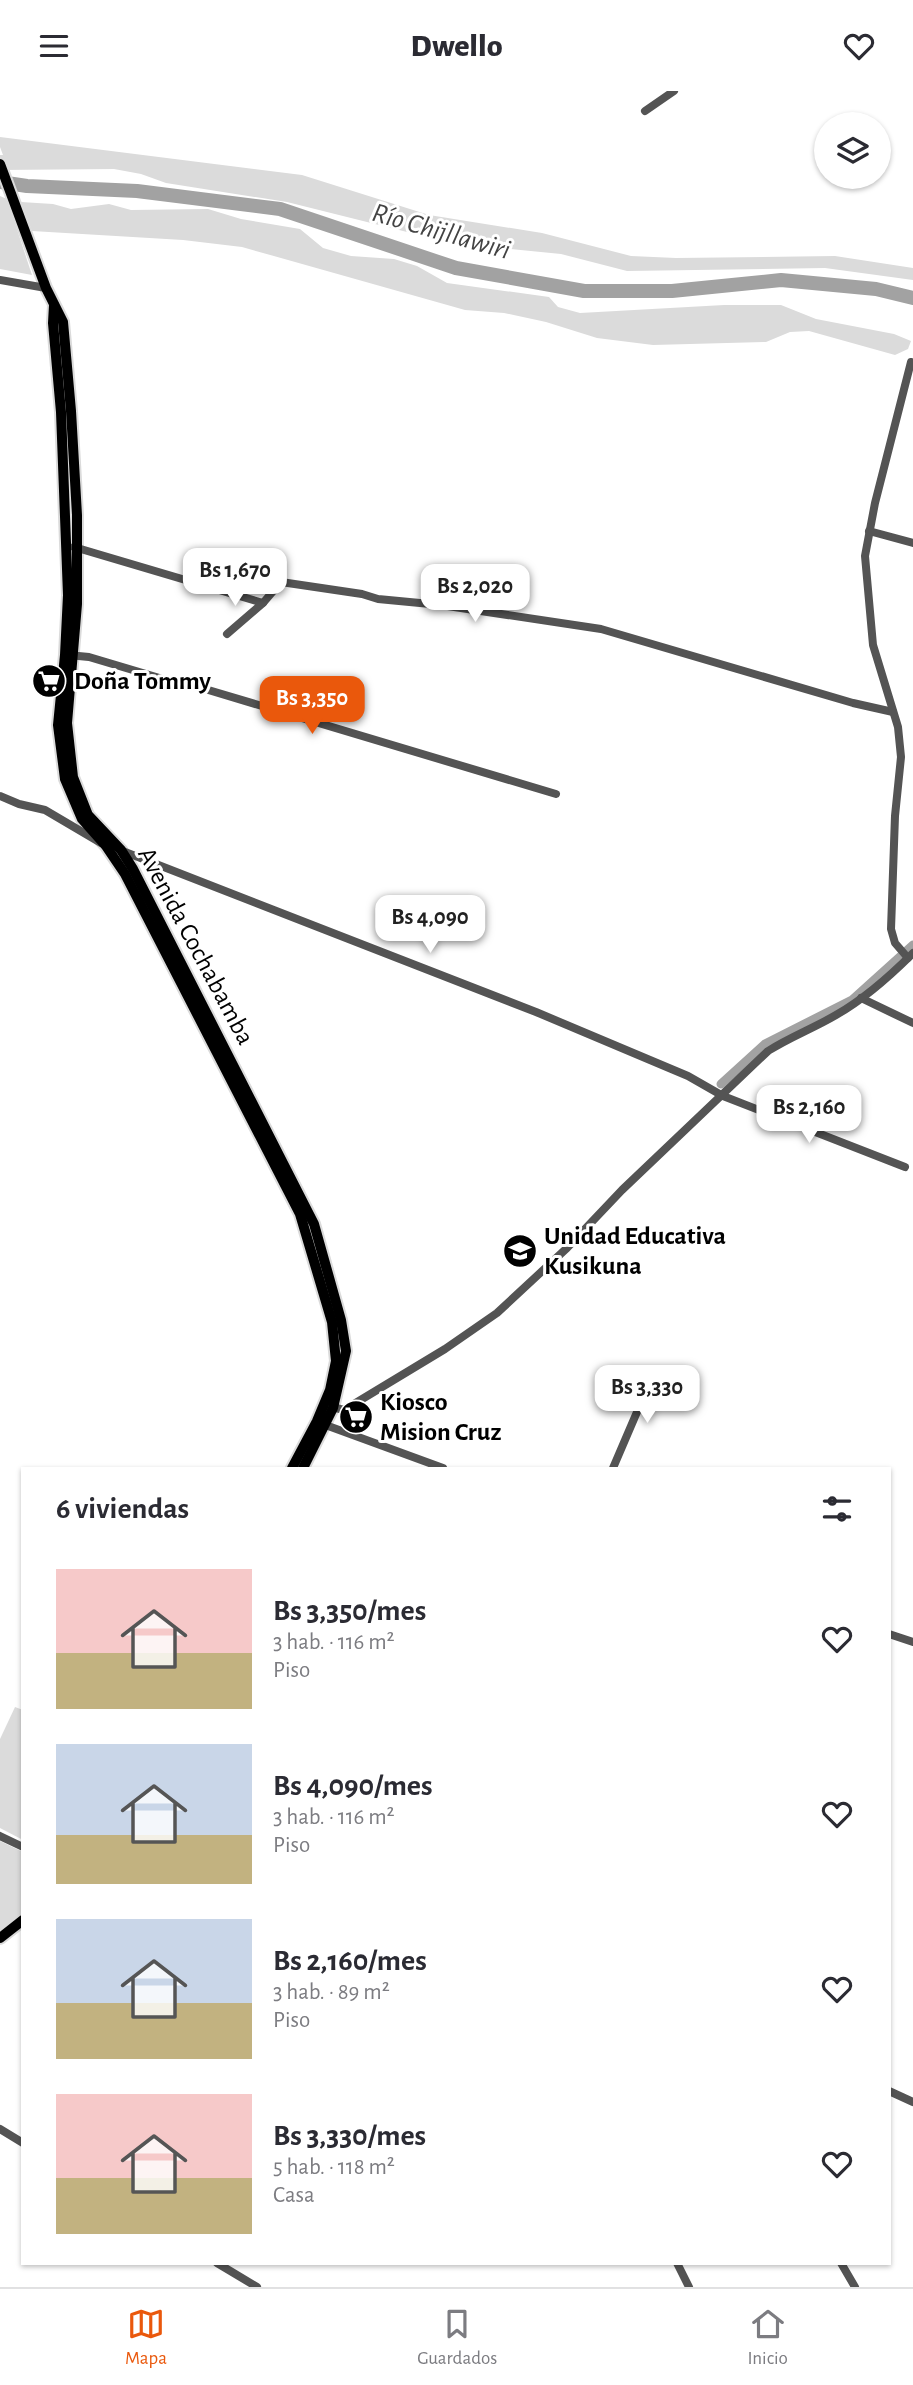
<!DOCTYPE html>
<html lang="es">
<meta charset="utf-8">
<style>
:root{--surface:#fff;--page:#f2f2f3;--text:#2b2b33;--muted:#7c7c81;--line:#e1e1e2;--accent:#ea580c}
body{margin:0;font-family:"Alegreya Sans",sans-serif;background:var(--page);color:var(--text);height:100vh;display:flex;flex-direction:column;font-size:26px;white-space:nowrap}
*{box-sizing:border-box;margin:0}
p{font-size:23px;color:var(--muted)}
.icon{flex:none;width:38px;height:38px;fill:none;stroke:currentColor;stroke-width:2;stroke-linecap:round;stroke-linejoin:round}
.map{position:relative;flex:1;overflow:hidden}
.details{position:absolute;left:21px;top:1376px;width:870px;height:798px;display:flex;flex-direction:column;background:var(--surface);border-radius:0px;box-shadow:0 2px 5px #0004}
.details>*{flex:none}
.buttons{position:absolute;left:814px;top:21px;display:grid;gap:14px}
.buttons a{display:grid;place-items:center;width:77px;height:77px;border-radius:50%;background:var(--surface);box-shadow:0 2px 5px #0004;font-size:35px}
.price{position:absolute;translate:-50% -60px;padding:0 16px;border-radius:14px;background:#fff;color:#222;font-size:23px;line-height:46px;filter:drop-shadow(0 2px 4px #0008)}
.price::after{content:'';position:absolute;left:50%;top:42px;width:21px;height:16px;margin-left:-10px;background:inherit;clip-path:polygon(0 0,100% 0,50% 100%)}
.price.active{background:var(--accent);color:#fff}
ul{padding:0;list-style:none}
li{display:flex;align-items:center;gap:21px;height:175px;padding:0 35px}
li span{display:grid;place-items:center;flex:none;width:196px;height:140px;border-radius:0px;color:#555}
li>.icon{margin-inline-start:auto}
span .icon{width:84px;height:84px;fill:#fffc;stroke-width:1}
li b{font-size:30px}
h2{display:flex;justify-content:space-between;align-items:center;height:84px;padding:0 35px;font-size:30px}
header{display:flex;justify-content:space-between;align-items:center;height:91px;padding:0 35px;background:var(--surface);font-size:32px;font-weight:800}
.menu{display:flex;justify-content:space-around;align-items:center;height:98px;border-top:2px solid var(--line);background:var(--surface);font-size:19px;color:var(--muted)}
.menu a{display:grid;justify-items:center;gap:4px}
.menu .active{color:var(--accent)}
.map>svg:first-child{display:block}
</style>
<header><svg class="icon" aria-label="menu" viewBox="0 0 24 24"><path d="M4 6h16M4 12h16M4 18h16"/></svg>Dwello<svg class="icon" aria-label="heart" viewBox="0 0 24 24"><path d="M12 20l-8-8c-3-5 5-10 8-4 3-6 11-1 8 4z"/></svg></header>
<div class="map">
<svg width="913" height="2196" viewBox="0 0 913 2196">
<rect width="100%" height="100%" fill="#fff"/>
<g fill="#dbdbdb">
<path d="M0,46L302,84L429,124L542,142L631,165L676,167L835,165L913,177V189L825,177L627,180L561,163L451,152L287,111L166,92L141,83L114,78L0,79V64H3L0,56Z"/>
<path d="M0,105L7,108L32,184L0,178Z"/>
<path d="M21,111L53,113L71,118L109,113L131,119L208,118L241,128L300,138L323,157L351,165L394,168L417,175L447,192L549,206L558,216L580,222L724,214H781L816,228L894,243L911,250L908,258L895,264L809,240L790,241L766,251L653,254L597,247L546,231L504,222L465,219L242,156L183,149L32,140Z"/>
<path d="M15,1616L23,1619V1749L0,1737V1648Z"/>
<path d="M0,1750L23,1761V1824L0,1841Z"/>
</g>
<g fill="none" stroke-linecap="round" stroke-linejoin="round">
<path stroke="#a2a2a2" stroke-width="9" d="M721,993L765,953L852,909L913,854"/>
<path stroke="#a2a2a2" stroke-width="14" d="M0,91L27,95L137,100L280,118L456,177L584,200H672L781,189L876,198L913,207"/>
<g stroke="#dbdbdb" stroke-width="14">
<g id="major">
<path d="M0,73L46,197L63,231L71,320L77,424V513L67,632L73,686L88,724L121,759L133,778L314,1133L341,1229L346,1260L333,1317L303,1377"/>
<path d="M54,214L53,232L61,321L68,504L65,564L58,634L65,688L82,728L106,755L125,783L300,1123L332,1231L336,1270L330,1299L317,1330L292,1377"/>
<path d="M0,1847L23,1829"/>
</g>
</g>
<g stroke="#545454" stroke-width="8">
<path d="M645,20L674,0"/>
<path d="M0,189L46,197"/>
<path d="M869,440L913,452"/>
<path d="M74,456L263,512L281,491L362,503L378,508L441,514L601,538L853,612L893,621"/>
<path d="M227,543L263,512"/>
<path d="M68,564L89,566L183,594L205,598L556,703"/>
<path d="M0,705L19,713L45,719L101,752"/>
<path d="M120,759L536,921L688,985L723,1005L905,1076"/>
<path d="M908,867L895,852L891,838L895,725L901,666L898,636L873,554L865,465L875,412L911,271"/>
<path d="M861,907L913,932"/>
<path d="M328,1315L344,1319L445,1258L497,1222L567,1157L622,1099L768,960C790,946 814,937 836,924C864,908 890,885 913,862"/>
<path d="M320,1332L443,1377"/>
<path d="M613,1377L655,1279"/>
<path d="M889,1543L913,1551"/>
<path d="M0,1745L23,1756"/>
<path d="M889,2000L913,2011"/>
<path d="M0,2038L23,2052"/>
<path d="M217,2172L257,2196"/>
<path d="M677,2172L689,2196"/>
<path d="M841,2172L855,2196"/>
</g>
<use href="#major" stroke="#000" stroke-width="10"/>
</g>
<defs>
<g id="supermarket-disc" transform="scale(1.75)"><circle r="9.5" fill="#000" stroke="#fff"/><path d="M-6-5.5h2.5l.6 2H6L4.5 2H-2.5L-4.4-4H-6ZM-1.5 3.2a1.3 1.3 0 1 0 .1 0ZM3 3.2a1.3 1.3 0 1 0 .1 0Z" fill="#fff"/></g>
<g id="school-disc" transform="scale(1.75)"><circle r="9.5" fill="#000" stroke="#fff"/><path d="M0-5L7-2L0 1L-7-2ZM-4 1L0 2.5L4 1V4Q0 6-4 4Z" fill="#fff"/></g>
</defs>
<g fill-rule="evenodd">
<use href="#supermarket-disc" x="49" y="590"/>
<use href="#school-disc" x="520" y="1160"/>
<use href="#supermarket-disc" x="356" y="1326"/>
</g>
<g text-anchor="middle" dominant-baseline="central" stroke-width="6" stroke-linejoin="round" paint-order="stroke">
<g font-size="26" font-weight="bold" fill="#000" stroke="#fff" text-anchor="start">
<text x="74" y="590">Doña Tommy</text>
<text x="544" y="1145">Unidad Educativa<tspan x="544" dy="30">Kusikuna</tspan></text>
<text x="380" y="1311">Kiosco<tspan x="380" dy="30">Mision Cruz</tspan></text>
</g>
<g font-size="26" fill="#000" stroke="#fff">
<text transform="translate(196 855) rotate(62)">Avenida Cochabamba</text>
</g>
<g font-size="28" font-style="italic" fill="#434343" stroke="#fff">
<text transform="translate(441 141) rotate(16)">Río Chijllawiri</text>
</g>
</g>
</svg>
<div class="buttons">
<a><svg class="icon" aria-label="layers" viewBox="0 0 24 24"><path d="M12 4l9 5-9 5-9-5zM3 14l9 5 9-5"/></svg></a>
</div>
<b class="price" style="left:235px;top:517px">Bs 1,670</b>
<b class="price" style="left:475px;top:533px">Bs 2,020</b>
<b class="price active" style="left:312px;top:645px">Bs 3,350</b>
<b class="price" style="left:430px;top:864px">Bs 4,090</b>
<b class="price" style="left:809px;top:1054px">Bs 2,160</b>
<b class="price" style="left:647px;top:1334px">Bs 3,330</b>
<section class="details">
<h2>6 viviendas<svg class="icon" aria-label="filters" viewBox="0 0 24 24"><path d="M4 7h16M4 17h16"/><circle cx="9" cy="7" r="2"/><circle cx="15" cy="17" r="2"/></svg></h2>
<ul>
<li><span style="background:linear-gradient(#f6c9c9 60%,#c2b280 0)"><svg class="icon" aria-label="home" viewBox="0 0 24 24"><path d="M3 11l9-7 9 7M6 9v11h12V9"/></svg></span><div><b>Bs 3,350/mes</b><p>3 hab. · 116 m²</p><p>Piso</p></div><svg class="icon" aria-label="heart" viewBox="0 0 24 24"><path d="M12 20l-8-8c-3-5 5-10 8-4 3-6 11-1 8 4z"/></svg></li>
<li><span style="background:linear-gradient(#c9d6e8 65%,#c2b280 0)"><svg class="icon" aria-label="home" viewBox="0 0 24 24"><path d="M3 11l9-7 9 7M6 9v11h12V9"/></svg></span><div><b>Bs 4,090/mes</b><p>3 hab. · 116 m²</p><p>Piso</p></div><svg class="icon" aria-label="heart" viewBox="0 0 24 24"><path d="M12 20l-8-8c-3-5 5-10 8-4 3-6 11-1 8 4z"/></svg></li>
<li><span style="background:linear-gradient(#c9d6e8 60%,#c2b280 0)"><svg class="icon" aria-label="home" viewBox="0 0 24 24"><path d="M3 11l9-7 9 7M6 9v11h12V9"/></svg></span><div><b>Bs 2,160/mes</b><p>3 hab. · 89 m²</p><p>Piso</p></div><svg class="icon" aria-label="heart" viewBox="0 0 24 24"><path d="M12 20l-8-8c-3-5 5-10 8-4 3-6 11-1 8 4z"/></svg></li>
<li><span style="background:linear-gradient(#f6c9c9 60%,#c2b280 0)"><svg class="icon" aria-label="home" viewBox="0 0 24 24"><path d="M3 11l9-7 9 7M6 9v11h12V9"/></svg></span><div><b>Bs 3,330/mes</b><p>5 hab. · 118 m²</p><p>Casa</p></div><svg class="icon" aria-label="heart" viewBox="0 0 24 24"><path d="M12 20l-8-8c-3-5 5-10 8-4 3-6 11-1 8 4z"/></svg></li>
</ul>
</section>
</div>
<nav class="menu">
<a class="active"><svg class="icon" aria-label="map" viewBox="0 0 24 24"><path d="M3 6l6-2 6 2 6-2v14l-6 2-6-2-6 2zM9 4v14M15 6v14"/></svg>Mapa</a>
<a><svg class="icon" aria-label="saved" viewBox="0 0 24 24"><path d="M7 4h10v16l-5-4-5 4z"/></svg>Guardados</a>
<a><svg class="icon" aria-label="home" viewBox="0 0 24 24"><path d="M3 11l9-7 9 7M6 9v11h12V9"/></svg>Inicio</a>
</nav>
